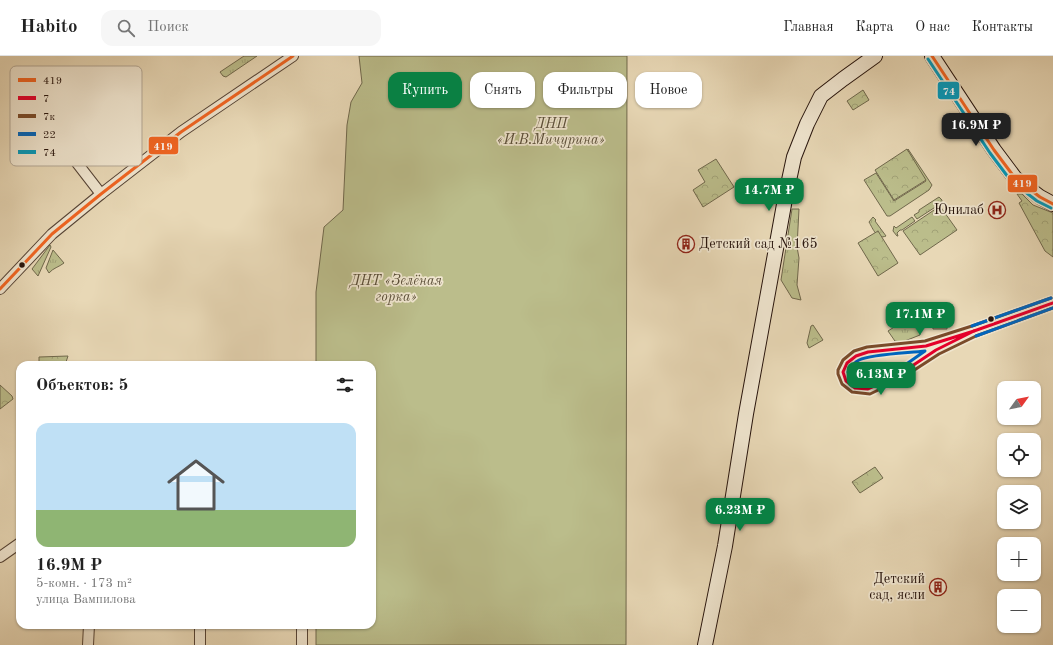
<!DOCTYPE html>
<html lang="ru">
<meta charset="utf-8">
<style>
:root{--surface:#fff;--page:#f6f6f6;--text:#222;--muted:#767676;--line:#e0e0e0;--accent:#0b8043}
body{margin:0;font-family:"Old Standard TT",serif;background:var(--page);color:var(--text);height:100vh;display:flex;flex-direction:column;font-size:15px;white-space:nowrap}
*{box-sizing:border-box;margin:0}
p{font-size:13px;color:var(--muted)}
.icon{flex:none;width:22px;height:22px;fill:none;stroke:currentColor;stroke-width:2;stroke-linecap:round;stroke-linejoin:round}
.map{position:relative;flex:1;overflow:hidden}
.panel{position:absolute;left:16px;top:305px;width:360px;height:268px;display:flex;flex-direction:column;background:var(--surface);border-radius:12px;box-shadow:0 1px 3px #0004}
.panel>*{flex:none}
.top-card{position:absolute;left:388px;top:16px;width:380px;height:36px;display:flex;gap:8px}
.needle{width:26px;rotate:57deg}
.fabs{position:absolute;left:997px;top:325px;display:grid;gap:8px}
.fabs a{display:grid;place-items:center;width:44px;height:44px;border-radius:8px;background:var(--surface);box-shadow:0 1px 3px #0004;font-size:20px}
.price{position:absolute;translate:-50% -34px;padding:0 9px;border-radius:8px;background:var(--accent);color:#fff;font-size:13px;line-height:26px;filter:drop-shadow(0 1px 2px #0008)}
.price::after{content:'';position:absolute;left:50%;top:24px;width:12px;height:9px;margin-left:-6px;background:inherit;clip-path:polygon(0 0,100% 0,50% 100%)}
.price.selected{background:#222;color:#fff}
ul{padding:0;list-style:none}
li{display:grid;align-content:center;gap:8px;height:212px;padding:0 20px}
li span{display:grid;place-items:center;height:124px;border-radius:12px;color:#555}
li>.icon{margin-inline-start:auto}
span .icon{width:72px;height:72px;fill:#fffc;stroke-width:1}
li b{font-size:17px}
h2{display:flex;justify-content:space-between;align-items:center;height:48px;padding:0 20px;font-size:17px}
.tag{padding:0 14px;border-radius:12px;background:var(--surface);box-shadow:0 1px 3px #0004;font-size:14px;line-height:36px}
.tag.selected{background:var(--accent);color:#fff}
header{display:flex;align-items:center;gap:24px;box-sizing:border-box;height:56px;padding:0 20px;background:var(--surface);border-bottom:1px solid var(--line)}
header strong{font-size:19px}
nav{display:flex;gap:22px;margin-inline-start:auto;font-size:14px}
.search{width:280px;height:36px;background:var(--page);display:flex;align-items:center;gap:10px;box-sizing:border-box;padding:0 14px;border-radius:12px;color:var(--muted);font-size:15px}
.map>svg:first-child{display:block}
</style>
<header>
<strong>Habito</strong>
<div class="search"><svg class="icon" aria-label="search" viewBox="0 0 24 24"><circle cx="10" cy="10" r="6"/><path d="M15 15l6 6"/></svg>Поиск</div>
<nav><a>Главная</a><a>Карта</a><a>О нас</a><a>Контакты</a></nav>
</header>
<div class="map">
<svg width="1053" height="589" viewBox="0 0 1053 589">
<defs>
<pattern id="grass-tufts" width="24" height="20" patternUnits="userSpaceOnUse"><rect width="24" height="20" fill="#bbbd8b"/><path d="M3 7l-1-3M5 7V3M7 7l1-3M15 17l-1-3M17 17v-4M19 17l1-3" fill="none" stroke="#a1a277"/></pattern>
<pattern id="park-crowns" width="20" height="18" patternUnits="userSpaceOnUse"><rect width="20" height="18" fill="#bbbd8b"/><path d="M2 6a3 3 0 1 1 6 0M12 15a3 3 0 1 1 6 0" fill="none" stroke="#a1a277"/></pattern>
</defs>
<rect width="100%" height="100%" fill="#e8d8b6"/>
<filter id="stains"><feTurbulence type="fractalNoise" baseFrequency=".005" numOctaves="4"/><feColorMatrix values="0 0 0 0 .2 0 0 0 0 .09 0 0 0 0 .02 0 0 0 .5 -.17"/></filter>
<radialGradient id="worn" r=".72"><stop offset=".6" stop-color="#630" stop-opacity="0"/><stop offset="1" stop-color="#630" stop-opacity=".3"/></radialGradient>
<g fill="url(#grass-tufts)" stroke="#70684c">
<path d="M244,0H257L226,21L223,20L220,16Z"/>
<path d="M908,93L932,129L929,134L890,160H887L864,124L876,117L894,145L926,125L907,96Z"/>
<path d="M939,141L942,144L941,150L940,148L917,163L914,159L919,156V154Z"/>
<path d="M792,153H799L797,191L799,202L797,229L801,244L792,242L781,224Z"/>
<path d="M873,161L876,164L875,165L886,180C877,184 873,173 869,166Z"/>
<path d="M912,161L915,165L902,174H900L897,177L898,180H897L893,175L894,170L896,172Z"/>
<path d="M50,189L51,191L38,220L32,213Z"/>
<path d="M53,194L64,207C59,211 53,212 49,217L46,212Z"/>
<path d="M919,248L920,279L897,288L888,275L899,268L895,262Z"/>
<path d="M931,255L932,256L933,262L947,264V273H933Z"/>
</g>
<g fill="url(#park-crowns)" stroke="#70684c">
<path d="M863,34L869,44L853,54L847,45Z"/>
<path d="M907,93L926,124L894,144L875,114Z"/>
<path d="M716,103L734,131L703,151L693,134L705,126L698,114Z"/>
<path d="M1017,138H1022L1033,149L1053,157V201L1045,195L1019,147L1022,145Z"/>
<path d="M940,150L957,174L920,199L903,175Z"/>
<path d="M878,175L898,207L878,220L858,187Z"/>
<path d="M813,269L823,284L809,292L807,287L811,270Z"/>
<path d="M68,300L65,309H39V301Z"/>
<path d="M0,329L12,340L13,343L0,353Z"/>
<path d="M875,411L883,422L860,437L852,426Z"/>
</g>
<path fill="#bbbd8b" stroke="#70684c" d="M359,0H627L626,589H316V569H372V309H316V236L324,171L343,154L347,69L351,46L362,27Z"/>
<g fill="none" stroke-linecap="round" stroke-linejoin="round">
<g stroke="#564436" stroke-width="12">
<g id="street">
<path d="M19,32L101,138"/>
<path d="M0,233L52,178L101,138L181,76L293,0"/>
<path d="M974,275C961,282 948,288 935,295C918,305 887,330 868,333C854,335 847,327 843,316L847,307L856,300L868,296L926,290L974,275L1053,247"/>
<path d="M0,501L20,487"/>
<path d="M88,589L89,569"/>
<path d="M200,589V569"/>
<path d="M302,589V569"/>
</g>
</g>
<g stroke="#26130c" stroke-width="16">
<g id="secondary">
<path d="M932,0L994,94L1015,122L1040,141L1053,148"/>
<path d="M705,589L725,490L746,358L785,143L794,101L807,68L821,40L843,23L875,0"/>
</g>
</g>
<use href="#street" stroke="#f0e6d0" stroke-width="10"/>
<use href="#secondary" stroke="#f0e6d0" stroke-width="14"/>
<g stroke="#f0e6d0" stroke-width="6">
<g id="bus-1">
<path d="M932,0L994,94L1015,122L1040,141L1053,148"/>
<path d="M0,233L52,178L101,138L181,76L293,0"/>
</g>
</g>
<g stroke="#f0e6d0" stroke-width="6">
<g id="bus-2">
<path d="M974,275L936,294L897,320L868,333L855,332L846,325L843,316L847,307L856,300L868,296L926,290Z"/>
<path d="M974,275L1053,247"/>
</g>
</g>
<g stroke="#f0e6d0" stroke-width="6">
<path id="bus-3" d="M1051,242L972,270L925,285L867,291L854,295L843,304L838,314V318L842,328L852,336L870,338L899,324L939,298L976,280L1053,252"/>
</g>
<g stroke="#f0e6d0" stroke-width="6">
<g id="bus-4">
<path d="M972,270L1051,242"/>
<path d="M976,280L1053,252"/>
<path d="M925,295L895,316L867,328L857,327L850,322L848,316C851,311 853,307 859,304C872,298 909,297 925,295Z"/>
</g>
</g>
<g stroke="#f0e6d0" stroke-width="6">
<path id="bus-5" d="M928,3L990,97L1011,125L1037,145L1051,152"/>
</g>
<use href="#bus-1" stroke="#f26522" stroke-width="3"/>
<use href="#bus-2" stroke="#e4002b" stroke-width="3"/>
<use href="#bus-3" stroke="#7a4b2a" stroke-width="3"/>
<use href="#bus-4" stroke="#0065bd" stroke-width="3"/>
<use href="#bus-5" stroke="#049abb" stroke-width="3"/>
</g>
<defs>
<g id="hospital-ring" transform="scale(0.9)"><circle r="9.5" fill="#f0e6d0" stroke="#8f2418" stroke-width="1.5"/><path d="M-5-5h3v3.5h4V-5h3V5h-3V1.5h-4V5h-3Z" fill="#8f2418"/></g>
<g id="building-ring" transform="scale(0.9)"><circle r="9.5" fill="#f0e6d0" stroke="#8f2418" stroke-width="1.5"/><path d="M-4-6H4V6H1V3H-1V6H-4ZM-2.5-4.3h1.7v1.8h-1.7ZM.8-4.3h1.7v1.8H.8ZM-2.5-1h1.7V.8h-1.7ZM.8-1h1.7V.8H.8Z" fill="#8f2418"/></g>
</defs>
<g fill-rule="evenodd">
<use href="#hospital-ring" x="997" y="154"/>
<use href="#building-ring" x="686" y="188"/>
<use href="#building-ring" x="938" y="531"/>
</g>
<g fill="#26130c" stroke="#f0e6d0" stroke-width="1.5">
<circle cx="22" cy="209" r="3.5"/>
<circle cx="991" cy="263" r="3.5"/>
</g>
<g text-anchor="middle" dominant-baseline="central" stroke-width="3.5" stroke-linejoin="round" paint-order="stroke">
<g font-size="14" font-style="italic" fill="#5a4e38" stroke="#f0e6d0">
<text x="551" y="68">ДНП<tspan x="551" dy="16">«И.В.Мичурина»</tspan></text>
<text x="396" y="225">ДНТ «Зелёная<tspan x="396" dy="16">горка»</tspan></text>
</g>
<g font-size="14" fill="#26130c" stroke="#f0e6d0" text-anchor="end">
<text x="984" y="154">Юнилаб</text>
<text x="699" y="188" text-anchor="start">Детский сад №165</text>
<text x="925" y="523">Детский<tspan x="925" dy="16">сад, ясли</tspan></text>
</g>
</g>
<rect x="10" y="10" width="132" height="100" rx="6" fill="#f0e6d0" stroke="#b3a795" stroke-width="1"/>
<rect x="18" y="22" width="18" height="4" fill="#f26522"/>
<rect x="18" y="40" width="18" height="4" fill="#e4002b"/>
<rect x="18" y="58" width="18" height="4" fill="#7a4b2a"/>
<rect x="18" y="76" width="18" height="4" fill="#0065bd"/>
<rect x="18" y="94" width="18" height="4" fill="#049abb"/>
<g font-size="11" fill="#26130c">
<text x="43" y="28">419</text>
<text x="43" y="46">7</text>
<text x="43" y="64">7к</text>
<text x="43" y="82">22</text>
<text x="43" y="100">74</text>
</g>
<g stroke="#f0e6d0" stroke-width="1.5">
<rect x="937" y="25" width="23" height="19" rx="4" fill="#049abb"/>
<rect x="148" y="80" width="31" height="19" rx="4" fill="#f26522"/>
<rect x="1007" y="118" width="31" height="19" rx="4" fill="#f26522"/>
</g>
<g font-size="11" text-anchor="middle" font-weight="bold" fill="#fff">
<text x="949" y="39">74</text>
<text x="163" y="94">419</text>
<text x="1022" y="131">419</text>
</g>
<rect width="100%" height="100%" filter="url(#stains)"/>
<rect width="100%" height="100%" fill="url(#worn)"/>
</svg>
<div class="fabs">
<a><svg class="needle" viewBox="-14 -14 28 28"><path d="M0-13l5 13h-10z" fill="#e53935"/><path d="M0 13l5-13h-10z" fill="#767676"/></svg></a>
<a><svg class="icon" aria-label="locate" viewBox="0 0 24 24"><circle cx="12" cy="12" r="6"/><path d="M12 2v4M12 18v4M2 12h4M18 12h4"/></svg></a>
<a><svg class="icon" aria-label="layers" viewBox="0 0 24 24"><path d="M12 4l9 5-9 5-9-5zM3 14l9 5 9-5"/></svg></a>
<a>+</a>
<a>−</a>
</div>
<b class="price selected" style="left:976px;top:91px">16.9M ₽</b>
<b class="price" style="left:769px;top:156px">14.7M ₽</b>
<b class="price" style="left:920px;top:280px">17.1M ₽</b>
<b class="price" style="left:881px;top:340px">6.13M ₽</b>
<b class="price" style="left:740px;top:476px">6.23M ₽</b>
<div class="top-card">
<a class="tag selected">Купить</a>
<a class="tag">Снять</a>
<a class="tag">Фильтры</a>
<a class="tag">Новое</a>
</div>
<section class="panel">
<h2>Объектов: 5<svg class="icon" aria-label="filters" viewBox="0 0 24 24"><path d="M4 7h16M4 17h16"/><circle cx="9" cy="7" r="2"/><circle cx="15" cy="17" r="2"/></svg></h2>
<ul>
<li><span style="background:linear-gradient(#bfe0f5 70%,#8fb573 0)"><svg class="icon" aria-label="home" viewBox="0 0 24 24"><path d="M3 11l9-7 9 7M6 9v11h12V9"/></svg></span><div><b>16.9M ₽</b><p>5-комн. · 173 m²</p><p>улица Вампилова</p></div></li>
</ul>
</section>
</div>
